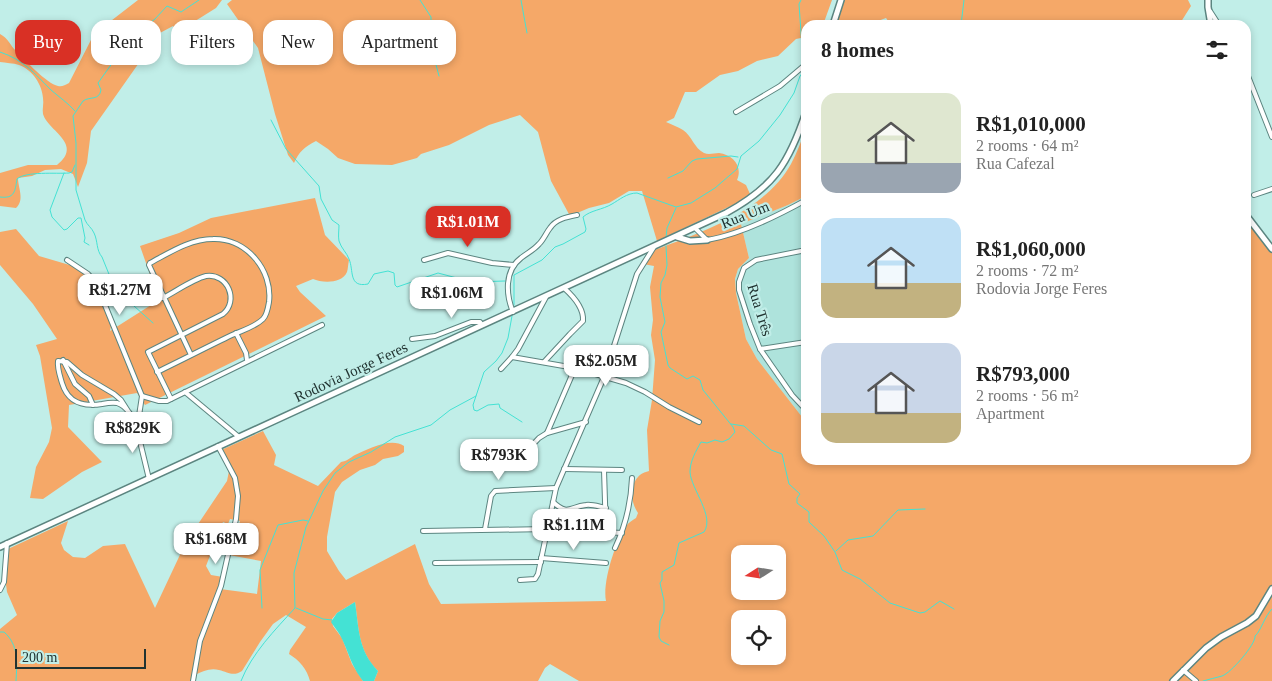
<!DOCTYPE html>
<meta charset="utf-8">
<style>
:root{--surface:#fff;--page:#f2f2f2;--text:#222;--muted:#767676;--accent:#d93025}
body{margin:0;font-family:"Times New Roman",serif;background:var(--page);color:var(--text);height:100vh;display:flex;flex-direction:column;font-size:19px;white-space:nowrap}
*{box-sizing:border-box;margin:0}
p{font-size:16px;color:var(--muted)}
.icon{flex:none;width:28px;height:28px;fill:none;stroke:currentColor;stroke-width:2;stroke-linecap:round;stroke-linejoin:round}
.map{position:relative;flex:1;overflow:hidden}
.drawer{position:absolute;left:801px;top:20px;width:450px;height:445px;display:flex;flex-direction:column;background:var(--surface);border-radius:15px;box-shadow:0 2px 8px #0003}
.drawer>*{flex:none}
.guide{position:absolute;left:15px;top:20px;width:475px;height:45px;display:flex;gap:10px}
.needle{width:32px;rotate:258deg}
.fabs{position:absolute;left:731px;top:545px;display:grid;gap:10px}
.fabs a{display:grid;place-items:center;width:55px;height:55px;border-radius:10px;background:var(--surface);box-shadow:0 2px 8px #0003;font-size:25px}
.scale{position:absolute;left:15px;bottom:12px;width:131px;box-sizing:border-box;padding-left:5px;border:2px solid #213331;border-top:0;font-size:14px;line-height:18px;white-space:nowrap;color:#213331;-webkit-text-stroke:4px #c1eee8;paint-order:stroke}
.price{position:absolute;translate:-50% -42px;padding:0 11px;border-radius:10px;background:#fff;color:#222;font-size:16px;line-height:32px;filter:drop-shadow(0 1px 2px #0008)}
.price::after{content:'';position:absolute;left:50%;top:30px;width:15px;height:11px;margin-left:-8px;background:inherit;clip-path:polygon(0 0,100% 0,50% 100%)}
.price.current{background:var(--accent);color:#fff}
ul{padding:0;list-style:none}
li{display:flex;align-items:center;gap:15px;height:125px;padding:0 20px}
li span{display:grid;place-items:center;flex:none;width:140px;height:100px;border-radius:15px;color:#555}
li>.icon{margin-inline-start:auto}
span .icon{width:60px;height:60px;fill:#fffc;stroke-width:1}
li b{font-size:21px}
h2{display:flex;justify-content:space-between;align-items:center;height:60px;padding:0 20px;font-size:21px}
.tag{padding:0 18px;border-radius:15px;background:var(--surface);box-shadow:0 2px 8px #0003;font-size:18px;line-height:45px}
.tag.current{background:var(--accent);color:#fff}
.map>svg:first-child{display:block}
</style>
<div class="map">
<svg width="1272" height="681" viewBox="0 0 1272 681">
<rect width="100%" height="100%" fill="#c1eee8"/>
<path fill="#aee3dc" d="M806,196V422L757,359L746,339L736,293L735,279L738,269L749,258L741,224L788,205Z"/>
<g fill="#f5a868" fill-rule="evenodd">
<path d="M138,0H222L216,8L176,33L173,26L160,33L91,131L87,163L78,187L73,174L61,169L45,170L32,176L18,178C18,188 25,200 16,208L0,206V173L28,165H57C84,144 48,131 43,114C42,109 44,104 43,98C42,85 33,70 19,65C13,63 6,63 0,62V34C8,38 10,45 16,51C24,59 47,84 58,86C62,87 65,85 69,83L94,34Z"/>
<path d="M232,0H832L823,25H806V37L796,39L778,56L757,61L738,71L720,75L696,92H685L674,118L666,122C671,124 678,127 683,130C692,136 694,148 704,153C709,155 714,153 719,153C733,155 743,166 737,180L746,185L750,194L739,202L657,241L642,191H629L609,203L589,208L570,216L551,181L538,132L520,115L489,125L449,145L421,154L417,158L392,165L355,164L338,158L328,149L316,141C304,147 299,152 294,163L288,155L275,114L258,48L227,4Z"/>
<path d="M843,0H1188L1191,6L1179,25H891L886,18L867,25H836Z"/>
<path d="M806,129V196L788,205L741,224L749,258L738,269L735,279L736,293L746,339L757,359L806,422V460H1246V221L1272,252V681H579L550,664L545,668L538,681H374L378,671C358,651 359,629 355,602L337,613L332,619L333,626L342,638L352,664L363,681H310C307,669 299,660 289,654L290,650L306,627L286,615L273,624L260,642L242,671C233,677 228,672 219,670C210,668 203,671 195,675V681H0V629L17,615L7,592L6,584L8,549L68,521L61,543L64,550L73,557L85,558L103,546L125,544L155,608L186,542L227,481L230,466L219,451L263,431L276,455L274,465L318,486L341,462C347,461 350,458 355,455C368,449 391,437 404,446V452L398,456L383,459L375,465L360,470L342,482L335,492L327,537V551L339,571L346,580L415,544L429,584L441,604L606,601C602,583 616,539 627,525C629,522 633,520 636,518L638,513C631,503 629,487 638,477C640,474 645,472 649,471L647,430L652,400L655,360L651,335L653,320L650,287L654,266L643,264L649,254L647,253C697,233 763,214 791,164C797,153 801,141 806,129ZM230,519L240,521L229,555L261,561L257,594L220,589L223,577L211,575L206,566L223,522L228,524ZM740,554H778V591H740ZM740,619H778V656H740Z"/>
<path d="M315,198L325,235L349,260C348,264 348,269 347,272C342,284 322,283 313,279L296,286L300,292L326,316L145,405L137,393L69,405L68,427L102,462L82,472L43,499L30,498L36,467L49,442L52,428L40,356L36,345L57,339L33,304L0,265V232L16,229L39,256L73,266L96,279L101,284L110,312L112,321L110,331L159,300L140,246L179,233L211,218Z"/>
</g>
<path fill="#44e2d4" d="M355,602C359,629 358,650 378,671L374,681H363C351,665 350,656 342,639C339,632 335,628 331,622L337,613Z"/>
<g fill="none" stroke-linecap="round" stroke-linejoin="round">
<g stroke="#44e2d4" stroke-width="1">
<path d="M420,0L431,17V24L429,38L439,76"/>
<path d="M521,0L527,33"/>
<path d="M801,0L799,4L803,61"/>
<path d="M961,25L964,0"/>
<path d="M0,52C24,60 34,73 51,90C59,97 68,103 75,111"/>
<path d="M271,120L286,149L319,186L321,199L332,220L339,225C339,230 338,236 339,241C341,248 347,253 349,259C354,270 348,288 368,284L374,274L388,271L394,273L395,285L397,287L438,273L472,282L505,281"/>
<path d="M64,173L50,210L52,217L64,230L67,229L78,218H81L85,238L84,242L89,245"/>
<path d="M668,178L683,171L692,161L697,159L731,156L738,157"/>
<path d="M0,197C15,199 15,191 17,179C26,171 56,174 69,173L72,172L75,165"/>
<path d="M666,238L667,228L676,208"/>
<path d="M666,246L667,265L665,275L661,283L660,297L665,322L661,332L668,365L670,368L687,379L693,376L700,380L703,390L733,427L735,432L729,439L722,442L715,440L707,443L701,442C696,451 690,461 690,472C691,489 715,516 704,532L679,543L674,565L662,572V580L660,583L664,601V612L660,621L659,637L661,641L669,645"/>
<path d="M514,305V275L542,260L555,247L563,244L585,232L586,229L583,217C591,210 602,210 612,204C619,200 627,193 637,193L676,207L691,203L715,188L737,169L741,156L759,141L780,115L794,93L800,76L805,70"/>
<path d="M512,316L508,338L502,353L496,361L484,372L473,405L474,410L477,411L488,405L499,404L500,408L522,422"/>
<path d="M153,323L115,289L102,257C96,250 98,241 94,233C92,228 87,225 85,220L76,190V143L73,116L83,101C90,96 99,101 101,90L98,83L113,62L117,53L129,43L134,35L155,19L167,6L181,12L199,0"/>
<path d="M731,424L744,426L771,450L782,454L789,484L800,494L797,498V503L809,512V522L824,536L835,552L842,570L860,579L890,603L920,613L925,612L940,601L954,609"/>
<path d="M836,551L848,540L873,536L898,510L925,509"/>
<path d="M262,608L260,570L278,525L303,520L308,521"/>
<path d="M296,608L323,619L332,620"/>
<path d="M0,632H4C19,645 17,663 16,681"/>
<path d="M241,681C252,653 275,630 295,608L294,573L306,527L323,491L335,473L349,462L371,452L395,437L431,425L450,410L476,396"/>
<path d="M1203,681C1209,679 1216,678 1222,676C1231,673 1256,644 1255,636C1261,631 1264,617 1272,609"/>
</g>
<g stroke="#5c8580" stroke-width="6">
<g id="street">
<path d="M1210,11L1219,25"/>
<path d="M1246,71L1272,137"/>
<path d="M736,112L780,86L806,64"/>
<path d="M1254,195L1272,189"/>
<path d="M695,228L707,240C738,235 779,215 806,200"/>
<path d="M806,250L756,260L744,268L739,282V290L750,324L760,349L792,395L806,410"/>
<path d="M67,260L88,274L96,283L142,396L137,429L149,479"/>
<path d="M424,260L448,253L492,263L514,265"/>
<path d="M163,298C175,292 193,279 206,276C228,273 239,301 223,314L148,352L171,399"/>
<path d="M513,312C506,295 504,271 521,258C527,253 534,250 539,244C544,239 546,233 550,228C556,219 567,217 577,215"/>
<path d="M236,333L246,353L247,360"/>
<path d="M412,339L435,336L471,322H480L482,325"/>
<path d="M760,349L806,342"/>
<path d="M512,357L575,368L626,383L645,392L669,407L699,422"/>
<path d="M63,360L75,384L89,396L93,405"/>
<path d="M544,362L570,334L583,321C584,309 573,296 564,288"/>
<path d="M501,369L512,357L518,349L546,297"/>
<path d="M157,372C182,360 207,347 232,335C241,331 255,327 263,319C267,315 268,308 269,302C273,270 246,238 213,239C190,239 169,253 150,263L149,265L191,355"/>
<path d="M185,392L239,437"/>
<path d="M142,396L159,401H167L322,325"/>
<path d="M128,411L121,400L114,394L82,375L67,362L58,361C57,368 60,376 62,383C68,403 83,407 102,404C107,403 112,402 117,403C127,406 133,418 137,426"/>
<path d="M547,433L586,422"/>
<path d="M523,455L539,438L547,433L575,368"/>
<path d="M564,469L622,470"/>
<path d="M604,470L606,533"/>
<path d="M553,502C568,516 569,507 586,505C592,504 600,507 606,508"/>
<path d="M485,529L491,496L495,491L556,488"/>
<path d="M423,531L548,529L622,533"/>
<path d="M615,548C626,525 631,503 632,478"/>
<path d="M541,558L606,563"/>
<path d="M435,563L541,562"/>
<path d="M520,580L535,579L538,574L556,488L604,377L637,274L654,247"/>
<path d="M0,590L4,582L7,543"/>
<path d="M1183,670L1196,681"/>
<path d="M193,681L200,641L221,586L236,519L238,496L235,478L218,446"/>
</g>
</g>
<g stroke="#5c8580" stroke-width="8">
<g id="secondary">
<path d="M1208,0V7L1211,25"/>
<path d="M833,25L841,0"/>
<path d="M1246,215L1272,249"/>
<path d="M677,237L690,241L707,240"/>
<path d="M0,547L726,213C774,187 789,163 806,112"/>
<path d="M1173,681L1206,648L1221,637L1247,623L1256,616L1272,589"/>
</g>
</g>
<use href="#street" stroke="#fff" stroke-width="4"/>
<use href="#secondary" stroke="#fff" stroke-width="5"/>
</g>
<g text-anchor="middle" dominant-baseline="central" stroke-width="4.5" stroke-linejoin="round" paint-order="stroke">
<g font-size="15" fill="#213331" stroke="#c1eee8">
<text transform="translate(745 215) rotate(-22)">Rua Um</text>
<text transform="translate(760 310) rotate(73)">Rua Três</text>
<text transform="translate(351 372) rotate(-25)">Rodovia Jorge Feres</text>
</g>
</g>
</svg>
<div class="fabs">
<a><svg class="needle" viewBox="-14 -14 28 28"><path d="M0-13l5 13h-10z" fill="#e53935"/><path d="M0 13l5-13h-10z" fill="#767676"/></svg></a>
<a><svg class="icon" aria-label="locate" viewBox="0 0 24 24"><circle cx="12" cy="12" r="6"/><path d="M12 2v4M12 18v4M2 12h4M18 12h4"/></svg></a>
</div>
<div class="scale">200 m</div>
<b class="price current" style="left:468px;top:248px">R$1.01M</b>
<b class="price" style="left:120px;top:316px">R$1.27M</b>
<b class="price" style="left:452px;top:319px">R$1.06M</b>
<b class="price" style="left:606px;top:387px">R$2.05M</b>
<b class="price" style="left:133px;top:454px">R$829K</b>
<b class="price" style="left:499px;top:481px">R$793K</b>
<b class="price" style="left:574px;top:551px">R$1.11M</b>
<b class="price" style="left:216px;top:565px">R$1.68M</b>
<div class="guide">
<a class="tag current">Buy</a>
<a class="tag">Rent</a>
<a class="tag">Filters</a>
<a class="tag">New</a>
<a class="tag">Apartment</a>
</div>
<section class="drawer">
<h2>8 homes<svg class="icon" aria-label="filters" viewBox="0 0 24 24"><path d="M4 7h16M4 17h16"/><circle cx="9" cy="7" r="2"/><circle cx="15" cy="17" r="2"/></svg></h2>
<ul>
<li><span style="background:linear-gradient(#dfe7d0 70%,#9aa5b1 0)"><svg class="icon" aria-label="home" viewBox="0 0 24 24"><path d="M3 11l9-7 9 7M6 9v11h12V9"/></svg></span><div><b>R$1,010,000</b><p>2 rooms · 64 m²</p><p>Rua Cafezal</p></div></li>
<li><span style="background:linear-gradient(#bfe0f5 65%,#c2b280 0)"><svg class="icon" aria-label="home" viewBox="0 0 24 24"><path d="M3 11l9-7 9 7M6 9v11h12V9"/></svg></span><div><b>R$1,060,000</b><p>2 rooms · 72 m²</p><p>Rodovia Jorge Feres</p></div></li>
<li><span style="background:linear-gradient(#c9d6e8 70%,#c2b280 0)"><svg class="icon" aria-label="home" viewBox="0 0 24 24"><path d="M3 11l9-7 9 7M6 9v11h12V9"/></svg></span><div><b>R$793,000</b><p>2 rooms · 56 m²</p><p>Apartment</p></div></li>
</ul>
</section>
</div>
